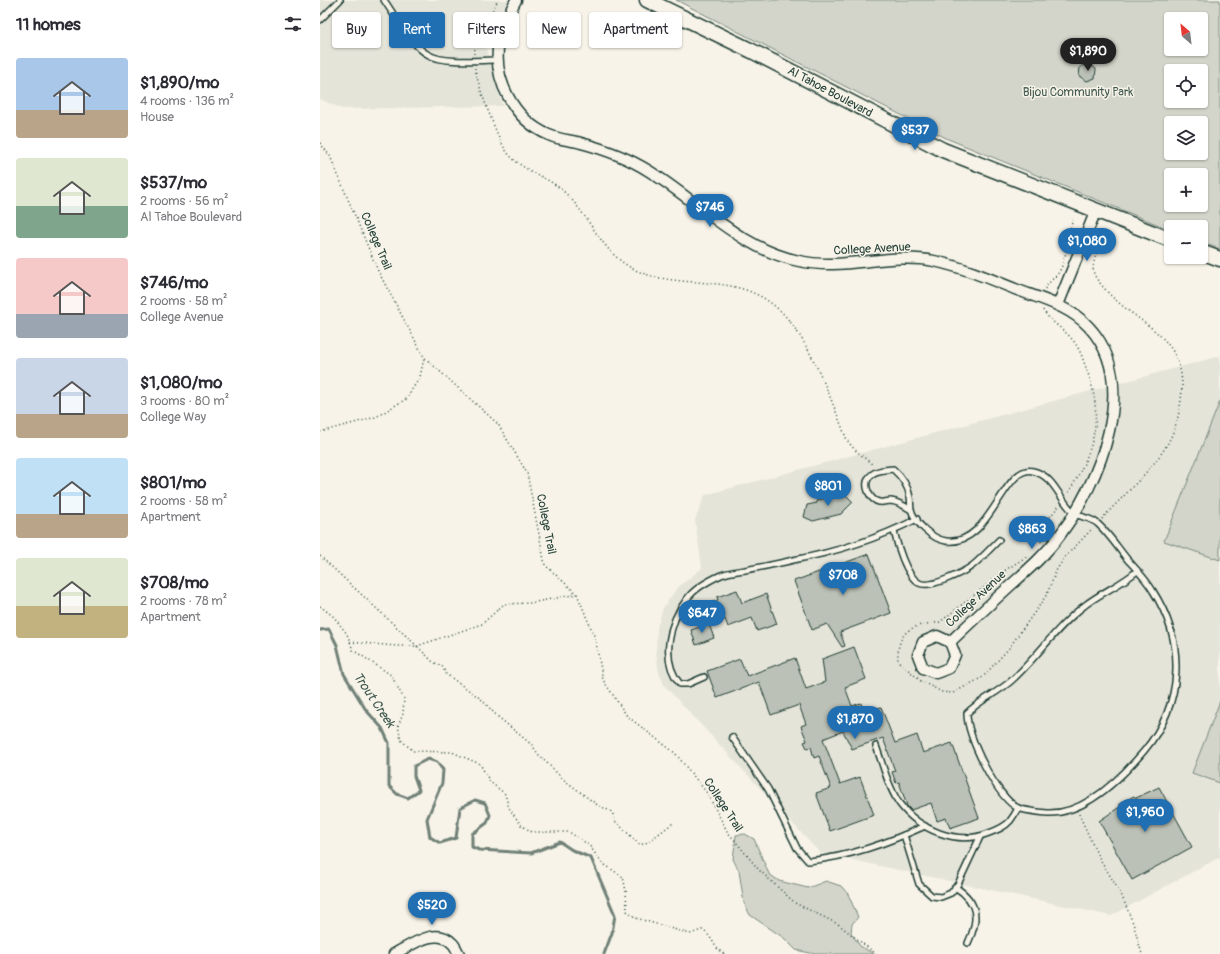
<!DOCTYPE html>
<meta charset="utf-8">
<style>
:root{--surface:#fff;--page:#f2f2f3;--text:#2b2b33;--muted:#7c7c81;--accent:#1f6fb2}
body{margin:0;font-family:Pangolin,sans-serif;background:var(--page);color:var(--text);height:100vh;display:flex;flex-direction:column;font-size:15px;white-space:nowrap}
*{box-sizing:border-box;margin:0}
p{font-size:13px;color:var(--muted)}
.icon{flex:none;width:22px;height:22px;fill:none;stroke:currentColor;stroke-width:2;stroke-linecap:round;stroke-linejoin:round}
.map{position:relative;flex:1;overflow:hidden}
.details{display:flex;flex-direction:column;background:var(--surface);width:320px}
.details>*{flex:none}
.banner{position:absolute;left:12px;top:12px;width:380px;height:36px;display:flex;gap:8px}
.needle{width:26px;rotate:332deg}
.tools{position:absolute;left:844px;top:12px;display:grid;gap:8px}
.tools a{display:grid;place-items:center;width:44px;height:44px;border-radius:4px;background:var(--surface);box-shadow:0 1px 3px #0004;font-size:20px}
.price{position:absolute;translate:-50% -34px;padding:0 9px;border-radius:14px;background:var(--accent);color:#fff;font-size:13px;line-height:26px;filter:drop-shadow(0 1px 2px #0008)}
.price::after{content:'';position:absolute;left:50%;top:24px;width:12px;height:9px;margin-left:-6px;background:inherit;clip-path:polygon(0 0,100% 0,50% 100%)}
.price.on{background:#222;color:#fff}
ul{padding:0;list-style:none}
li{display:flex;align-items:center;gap:12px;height:100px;padding:0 16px}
li span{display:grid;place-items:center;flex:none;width:112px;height:80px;border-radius:4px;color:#555}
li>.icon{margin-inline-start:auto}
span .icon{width:48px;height:48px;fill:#fffc;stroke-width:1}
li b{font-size:17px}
h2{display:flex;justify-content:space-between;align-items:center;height:48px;padding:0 16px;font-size:17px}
.pill{padding:0 14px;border-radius:4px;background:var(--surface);box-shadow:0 1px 3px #0004;font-size:14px;line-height:36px}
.pill.on{background:var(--accent);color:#fff}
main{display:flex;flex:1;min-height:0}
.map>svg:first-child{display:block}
</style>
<main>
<section class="details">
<h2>11 homes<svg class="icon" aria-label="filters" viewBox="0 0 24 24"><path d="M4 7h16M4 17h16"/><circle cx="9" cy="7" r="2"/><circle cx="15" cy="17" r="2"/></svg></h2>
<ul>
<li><span style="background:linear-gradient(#a9c7e8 65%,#b9a48a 0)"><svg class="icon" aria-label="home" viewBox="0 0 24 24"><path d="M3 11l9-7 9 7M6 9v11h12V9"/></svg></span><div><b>$1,890/mo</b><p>4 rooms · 136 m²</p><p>House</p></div></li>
<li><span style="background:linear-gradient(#dfe7d0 60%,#7fa58c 0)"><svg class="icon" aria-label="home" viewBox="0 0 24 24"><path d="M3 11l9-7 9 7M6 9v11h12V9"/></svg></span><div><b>$537/mo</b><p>2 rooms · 56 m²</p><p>Al Tahoe Boulevard</p></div></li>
<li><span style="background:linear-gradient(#f6c9c9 70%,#9aa5b1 0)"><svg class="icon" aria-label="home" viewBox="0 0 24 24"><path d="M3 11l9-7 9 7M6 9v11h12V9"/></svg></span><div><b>$746/mo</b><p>2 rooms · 58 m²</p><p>College Avenue</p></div></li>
<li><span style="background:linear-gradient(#c9d6e8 70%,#b9a48a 0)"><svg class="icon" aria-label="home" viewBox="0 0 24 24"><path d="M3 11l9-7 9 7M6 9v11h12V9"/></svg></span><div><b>$1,080/mo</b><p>3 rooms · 80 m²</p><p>College Way</p></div></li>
<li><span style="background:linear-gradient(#bfe0f5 70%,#b9a48a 0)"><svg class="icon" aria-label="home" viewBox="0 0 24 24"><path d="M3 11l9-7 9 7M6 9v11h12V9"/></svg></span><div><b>$801/mo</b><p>2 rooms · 58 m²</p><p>Apartment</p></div></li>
<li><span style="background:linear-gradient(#dfe7d0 60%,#c2b280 0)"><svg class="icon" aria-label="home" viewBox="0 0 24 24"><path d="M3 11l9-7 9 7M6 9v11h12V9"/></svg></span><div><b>$708/mo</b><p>2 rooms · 78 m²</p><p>Apartment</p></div></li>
</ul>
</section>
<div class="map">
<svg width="900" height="954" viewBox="0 0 900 954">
<rect width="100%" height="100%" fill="#f7f3e8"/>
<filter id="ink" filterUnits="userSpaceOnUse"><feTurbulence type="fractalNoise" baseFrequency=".025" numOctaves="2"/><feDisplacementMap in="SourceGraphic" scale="8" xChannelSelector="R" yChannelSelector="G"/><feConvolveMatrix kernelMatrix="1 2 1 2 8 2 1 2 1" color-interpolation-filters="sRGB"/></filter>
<g filter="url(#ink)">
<g fill="#e5e4d9">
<path d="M0,0H188L165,44L183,106L22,109L0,99Z"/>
<path d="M900,356V857L791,916L500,853L344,685L339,673L336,652L337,628L343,608L357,588L382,568L375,520L385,495Z"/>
</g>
<g fill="#d3d5ca" stroke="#79897f" fill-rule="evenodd">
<path d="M356,0H900V249L881,242V227H851V230L628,139ZM851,19H881V49H851ZM851,71H881V101H851ZM851,123H881V153H851ZM851,175H881V205H851Z"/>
<path d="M900,401V560L844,541Z"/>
<path d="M900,701V783L872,773Z"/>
<path d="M425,834L434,839L449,874L459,881L488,888L506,881L521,886L528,894L538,917L532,924L531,933L540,946L554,954H495L476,950L464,938L430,915L424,903L419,871L413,859L416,835Z"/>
</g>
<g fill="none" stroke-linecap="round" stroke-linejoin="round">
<path stroke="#6f8077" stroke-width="3" d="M0,630L9,629L17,645L24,674L46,710L62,728L69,743V786L77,794L88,798L99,790L94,776V766L108,759L117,762L123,770L122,783L107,819L110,837L120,843L136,838L140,808L155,800L165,803L170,815L167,823L152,834V847L159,850L211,853L240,842L252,850L271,858L295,915L292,933L284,954"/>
</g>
<g fill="#bbc1b6" stroke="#1f3d34">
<path d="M768,63L776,69L775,78L767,81L759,76L760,67Z"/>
<path d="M523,492L533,502L521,514L493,521L484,517L487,505L497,503L496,501L509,497V496Z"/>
<path d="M549,554L571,613L520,632L525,646L522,647L507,624L492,630L474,581Z"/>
<path d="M417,590L422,603L446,594L457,624L437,631L432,618L408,627L405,619L389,625L383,606L398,600L397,597Z"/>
<path d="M389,624L394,638L376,645L371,630Z"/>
<path d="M534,647L546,679L525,687L532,706L541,703L544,713L561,707L575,743L597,735L603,753L632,743L659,818L630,828L626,818L617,821L611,803L591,810L587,806L579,782L576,783L572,772L575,771L563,738L532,749L523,731L503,739L520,784L540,777L554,815L510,831L496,793L511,788L499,756L494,758L491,747L487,748L484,742L487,741L481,726L486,724L479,705L451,715L439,682L397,698L387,671L420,659L427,676L475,658L486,689L505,682L502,659Z"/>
<path d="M839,787L872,847L812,880L779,821L801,806L799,804L814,796L816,798Z"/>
</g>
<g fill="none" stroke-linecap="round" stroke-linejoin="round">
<g stroke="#1f3d34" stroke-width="8">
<g id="lane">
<path d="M64,0C75,16 92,47 109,55C125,64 159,60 177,60"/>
<path d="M0,20L20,0"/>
<path d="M591,510C585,506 579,502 571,501C567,501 562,503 559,502C550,500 544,487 548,479C553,470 564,470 573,469C581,476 588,486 590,497C591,501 590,505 591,509C594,522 612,539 626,541C671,547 683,464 713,471C736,476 741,505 756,514C763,518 772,518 778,524C789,534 798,548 807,559C816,569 826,579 833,591C866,643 864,703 824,751C802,777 764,815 727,813C719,812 705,811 698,808C677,798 646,735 647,713C660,700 677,693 691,681C717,658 735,628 764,606C780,593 801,585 817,571"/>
<path d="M574,531C577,544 586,576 599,583C610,589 642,573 652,566C662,558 670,549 679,540"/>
<path d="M384,677L368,684H360C340,660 349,622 367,599C374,589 390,580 401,575C409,572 418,571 425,570C441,567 457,564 473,560C517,552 557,539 597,519"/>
<path d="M412,737L448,789L477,848L488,861C529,857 567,843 605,826"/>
<path d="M556,746C563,765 568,787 579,803C599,830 637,846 669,833C677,830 685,827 690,821C693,817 696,812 698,808"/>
<path d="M584,835L599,884L612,896L621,897L631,893L638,884L660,837"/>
<path d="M635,887C659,902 659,920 648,943"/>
</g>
</g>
<g stroke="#1f3d34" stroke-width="13">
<g id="street">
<path d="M196,0C189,13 182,27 179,42C172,79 194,120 229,135C239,140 251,140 261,143C284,149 310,159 329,171C379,202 420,249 479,261C524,271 569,252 614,261C642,267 668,278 695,289C721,299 750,306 769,327C821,383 779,483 740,535C726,554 709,569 692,584C671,603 650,623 630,642L617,636L603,642L598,655L603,668L616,673L629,668L635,655L630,642"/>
<path d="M738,305L776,210"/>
<path d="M74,954C90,946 116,926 132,943C135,945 137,951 139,954"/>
</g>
</g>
<g stroke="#1f3d34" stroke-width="17">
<g id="secondary">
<path d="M327,0L432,51L623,150L851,240"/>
<path d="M881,252L900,259"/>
</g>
</g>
<g stroke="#1f3d34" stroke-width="1.5" stroke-dasharray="1 3" stroke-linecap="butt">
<path d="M154,54L156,42L178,0"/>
<path d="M155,68C157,84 178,140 187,152C201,171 225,175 242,190C273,217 281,259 325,274C371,289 417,273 457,308C488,334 512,402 527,440L534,449L553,465"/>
<path d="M0,143L10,156L58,271L104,357L178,424L207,473L225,565L257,594L275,638L283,680L307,716L355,753L387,793L407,831L439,870L475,903L518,924L556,954"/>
<path d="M725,289C728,282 735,278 739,272C748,257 746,237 753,220"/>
<path d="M723,310C731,323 746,330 755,343C760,350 763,359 766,368C785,417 774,451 747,495"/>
<path d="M0,432L56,417L86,399L100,377L104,358"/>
<path d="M782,519C802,496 835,468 849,441C857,426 861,406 862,389C863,332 814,324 784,288C780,283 774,277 773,270C773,258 781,243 786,233"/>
<path d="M721,542L723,525L739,506"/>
<path d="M0,556L97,646L162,624L184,604L211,603L257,594"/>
<path d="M706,557L687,569L620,622C613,624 605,623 598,626C581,631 577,645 578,661L601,681L622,692L633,693L663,677L689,648L719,606L727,594L737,569L745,557L772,529"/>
<path d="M0,606L14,617L27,634L33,650L71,675L84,699L83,714L78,726L81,740L93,751L132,752L160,764L170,782L185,794L189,808L201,825L212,832H249L269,845L282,863L303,877L306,891L307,911L316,918L370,934L382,930C393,936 393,948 404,954"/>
<path d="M30,642L77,646H97L113,662L122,666L126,674L161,699L177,716L212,745L218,754L243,779L276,804L292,812L296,822L320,845L328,842L353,823"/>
<path d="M759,814L777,854L801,894L813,923L822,954"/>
</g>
<use href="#lane" stroke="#f7f3e8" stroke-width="5"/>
<use href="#street" stroke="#f7f3e8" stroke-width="10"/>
<use href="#secondary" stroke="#f7f3e8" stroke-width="14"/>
</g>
</g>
<g text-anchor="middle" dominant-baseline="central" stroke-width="3" stroke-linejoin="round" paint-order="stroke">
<g font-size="12" fill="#1f3d34" stroke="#f7f3e8">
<text transform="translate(510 92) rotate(28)">Al Tahoe Boulevard</text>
<text transform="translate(56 241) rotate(67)">College Trail</text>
<text transform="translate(552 249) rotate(-3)">College Avenue</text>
<text transform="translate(226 524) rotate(79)">College Trail</text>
<text transform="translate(656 599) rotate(-43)">College Avenue</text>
<text transform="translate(403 805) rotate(57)">College Trail</text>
</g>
<g font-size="12" fill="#435b52" stroke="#f7f3e8">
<text x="758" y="92">Bijou Community Park</text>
</g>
<g font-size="13" font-style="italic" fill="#405950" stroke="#f7f3e8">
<text transform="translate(54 700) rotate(56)">Trout Creek</text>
</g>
</g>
</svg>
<div class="tools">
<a><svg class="needle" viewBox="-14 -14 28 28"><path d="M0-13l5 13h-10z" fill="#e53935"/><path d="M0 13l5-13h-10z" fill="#7c7c81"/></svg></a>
<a><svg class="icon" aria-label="locate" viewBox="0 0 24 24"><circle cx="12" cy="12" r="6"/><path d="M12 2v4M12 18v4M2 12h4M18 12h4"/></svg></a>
<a><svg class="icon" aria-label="layers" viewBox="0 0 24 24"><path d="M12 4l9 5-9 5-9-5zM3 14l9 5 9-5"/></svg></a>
<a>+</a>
<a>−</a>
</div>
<b class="price on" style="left:768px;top:72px">$1,890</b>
<b class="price" style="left:595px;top:151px">$537</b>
<b class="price" style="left:390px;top:228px">$746</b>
<b class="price" style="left:767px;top:262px">$1,080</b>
<b class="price" style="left:508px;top:507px">$801</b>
<b class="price" style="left:712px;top:550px">$863</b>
<b class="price" style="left:523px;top:596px">$708</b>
<b class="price" style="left:382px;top:634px">$647</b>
<b class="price" style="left:535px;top:740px">$1,870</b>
<b class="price" style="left:825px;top:833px">$1,960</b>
<b class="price" style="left:112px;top:926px">$520</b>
<div class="banner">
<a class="pill">Buy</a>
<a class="pill on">Rent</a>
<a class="pill">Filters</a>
<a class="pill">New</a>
<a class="pill">Apartment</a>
</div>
</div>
</main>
